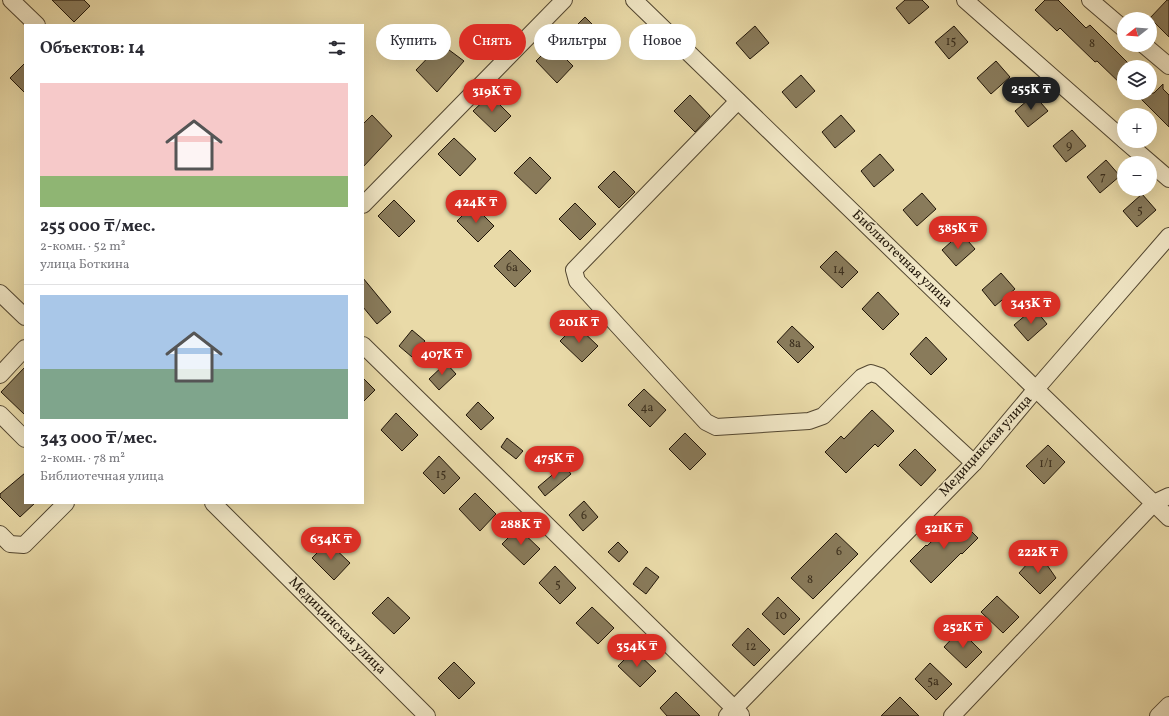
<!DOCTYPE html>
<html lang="ru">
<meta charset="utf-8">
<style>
:root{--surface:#fff;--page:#f2f2f3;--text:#2b2b33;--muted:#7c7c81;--line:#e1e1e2;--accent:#d93025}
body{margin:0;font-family:Vollkorn,serif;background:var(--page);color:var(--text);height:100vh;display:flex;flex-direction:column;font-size:15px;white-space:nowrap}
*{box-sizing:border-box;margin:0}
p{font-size:13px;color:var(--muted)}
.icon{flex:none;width:22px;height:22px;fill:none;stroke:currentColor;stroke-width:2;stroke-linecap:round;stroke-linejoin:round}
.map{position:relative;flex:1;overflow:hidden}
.sheet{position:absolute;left:24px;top:24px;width:340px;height:480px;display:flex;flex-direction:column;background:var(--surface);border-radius:0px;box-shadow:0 4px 16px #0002}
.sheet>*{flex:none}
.guide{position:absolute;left:376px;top:24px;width:380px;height:36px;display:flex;gap:8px}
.needle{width:26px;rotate:253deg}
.tools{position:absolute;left:1117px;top:12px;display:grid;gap:8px}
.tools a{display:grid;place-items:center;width:40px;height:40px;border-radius:50%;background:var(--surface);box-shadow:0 4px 16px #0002;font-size:20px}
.price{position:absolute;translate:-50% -34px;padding:0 9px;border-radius:14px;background:var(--accent);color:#fff;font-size:13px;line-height:26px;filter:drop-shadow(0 1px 2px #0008)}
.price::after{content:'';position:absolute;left:50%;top:24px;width:12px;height:9px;margin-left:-6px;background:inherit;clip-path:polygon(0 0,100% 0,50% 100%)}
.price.active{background:#222;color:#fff}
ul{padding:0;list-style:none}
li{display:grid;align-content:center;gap:8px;height:212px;padding:0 16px}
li+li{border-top:1px solid var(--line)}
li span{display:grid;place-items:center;height:124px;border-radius:0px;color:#555}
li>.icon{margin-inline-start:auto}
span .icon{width:72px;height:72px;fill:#fffc;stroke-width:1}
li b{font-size:17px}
h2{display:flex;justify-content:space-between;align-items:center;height:48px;padding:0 16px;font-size:17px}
.pill{padding:0 14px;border-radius:18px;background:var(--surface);box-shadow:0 4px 16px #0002;font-size:14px;line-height:36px}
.pill.active{background:var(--accent);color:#fff}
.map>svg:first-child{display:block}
</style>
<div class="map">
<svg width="1169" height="716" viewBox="0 0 1169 716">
<rect width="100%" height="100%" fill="#e9daa8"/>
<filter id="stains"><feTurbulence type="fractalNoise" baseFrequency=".005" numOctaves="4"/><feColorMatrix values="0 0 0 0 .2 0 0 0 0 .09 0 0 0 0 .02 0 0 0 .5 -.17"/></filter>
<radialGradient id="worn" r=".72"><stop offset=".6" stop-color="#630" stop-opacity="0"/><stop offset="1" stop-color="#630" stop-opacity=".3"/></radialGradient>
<g fill="#897b5b" stroke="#201508">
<path d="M52,0H84L90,6L74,22Z"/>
<path d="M905,0H922L929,7L909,24L896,8Z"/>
<path d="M1045,0H1058L1086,28L1090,25L1132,67H1124V87L1097,61L1095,62L1060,28L1057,31L1035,10Z"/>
<path d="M1167,0H1169V37L1150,18Z"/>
<path d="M585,17L606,38L590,54L569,33Z"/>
<path d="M755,26L769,43L750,59L736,43Z"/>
<path d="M954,26L968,42L949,59L935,42Z"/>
<path d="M441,44L464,61L437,92L416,70Z"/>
<path d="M552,45L573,66L557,83L536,61Z"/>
<path d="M996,61L1010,77L991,94L977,78Z"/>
<path d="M25,63V93L10,78Z"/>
<path d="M801,75L815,91L796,108L782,92Z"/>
<path d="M1163,84V89L1169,95V127L1135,93H1154Z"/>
<path d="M490,95L511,116L495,132L473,111Z"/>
<path d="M690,95L710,116L695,132L674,111Z"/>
<path d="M1034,95L1048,111L1028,127L1015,111Z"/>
<path d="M372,115L392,136L363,167V124Z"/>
<path d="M841,115L855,131L835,148L822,132Z"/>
<path d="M1072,130L1086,146L1066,162L1053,146Z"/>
<path d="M454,138L476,159L460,176L438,154Z"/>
<path d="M880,154L894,170L874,187L861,171Z"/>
<path d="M530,157L551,178L536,194L514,173Z"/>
<path d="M1106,160L1120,176L1100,193L1087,177Z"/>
<path d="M614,171L635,192L619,208L598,187Z"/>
<path d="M922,193L936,209L917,226L903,210Z"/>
<path d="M1142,194L1156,210L1137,227L1123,211Z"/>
<path d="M394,200L415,221L399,237L378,216Z"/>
<path d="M575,203L596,224L580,240L559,219Z"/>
<path d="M473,205L494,226L478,242L457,221Z"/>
<path d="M961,233L975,249L956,266L942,250Z"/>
<path d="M510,250L531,271L515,287L494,266Z"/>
<path d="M836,251L858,272L842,288L820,267Z"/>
<path d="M1001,273L1015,289L995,306L982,290Z"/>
<path d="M363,278L391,312L377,324L363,307Z"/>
<path d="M878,292L899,314L883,330L862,309Z"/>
<path d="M1034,308L1047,324L1028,341L1014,325Z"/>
<path d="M576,325L598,346L582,362L560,341Z"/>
<path d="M792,326L814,347L798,363L777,342Z"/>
<path d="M412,330L425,341L412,357L399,346Z"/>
<path d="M926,337L947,359L931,375L910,354Z"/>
<path d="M446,363L456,374L439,390L429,379Z"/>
<path d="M25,367V415L1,392Z"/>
<path d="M363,378L375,390L363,402Z"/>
<path d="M644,389L666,410L650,427L628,405Z"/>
<path d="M478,402L494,418L481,430L466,415Z"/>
<path d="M872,410L894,431L878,447L875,444L846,473L825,452L841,436L844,439Z"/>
<path d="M396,413L418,435L402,451L381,430Z"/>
<path d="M685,433L706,454L690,470L669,449Z"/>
<path d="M507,438L523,451L516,459L501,447Z"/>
<path d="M1048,445L1065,462L1044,484L1026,466Z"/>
<path d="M915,449L936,470L921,486L899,465Z"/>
<path d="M439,456L460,478L444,494L423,473Z"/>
<path d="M564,465L571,474L545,496L538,487Z"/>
<path d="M25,473V503H35L20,517L0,497V494Z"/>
<path d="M475,493L496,514L480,531L459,509Z"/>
<path d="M584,501L598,517L583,531L569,515Z"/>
<path d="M957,517L978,538L962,554L961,553L931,583L910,561L926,545L927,546Z"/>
<path d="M518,528L540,549L524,565L502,544Z"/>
<path d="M836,533L858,554L813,599L791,578Z"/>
<path d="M328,542L350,563L334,580L312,558Z"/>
<path d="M618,542L628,552L619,562L608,552Z"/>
<path d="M1038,552L1056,578L1040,594L1019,573Z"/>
<path d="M555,566L576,588L560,604L539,583Z"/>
<path d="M646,567L659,577L646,594L633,584Z"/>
<path d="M997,596L1019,617L1003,633L981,612Z"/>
<path d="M388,597L410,618L394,634L372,613Z"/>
<path d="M778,597L800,619L784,635L762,614Z"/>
<path d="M592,607L614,628L598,644L576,623Z"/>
<path d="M748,628L770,650L754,666L732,645Z"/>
<path d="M960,630L982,652L966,668L944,647Z"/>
<path d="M634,650L656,671L640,687L618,666Z"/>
<path d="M454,662L475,683L459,699L438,678Z"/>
<path d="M930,663L952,684L936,700L915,679Z"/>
<path d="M676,692L700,716H667L660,708Z"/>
<path d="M900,697L919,716H881Z"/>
</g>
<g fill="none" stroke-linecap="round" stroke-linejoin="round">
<g stroke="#524630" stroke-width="18">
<g id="minor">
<path d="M11,0L37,25"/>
<path d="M634,0L1169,518"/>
<path d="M965,0L1124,140"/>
<path d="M1090,0L1124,29"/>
<path d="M1144,45L1169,66"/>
<path d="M738,101L574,270L577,281L706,422L716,427L809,421L823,416L862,377L871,373L880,376L974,463"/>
<path d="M1125,141L1169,179"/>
<path d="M363,205L564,0"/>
<path d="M0,293L25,317"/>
<path d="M363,345L741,715"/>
<path d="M0,375L25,348"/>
<path d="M0,414L25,439"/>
<path d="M213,503L427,716"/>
<path d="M0,534L10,544L24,545L66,503"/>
<path d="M727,716L974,463L1036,389L1169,236"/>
<path d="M952,716L1154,503L1169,496"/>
<path d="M1158,716L1169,705"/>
</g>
</g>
<use href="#minor" stroke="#f1e7c6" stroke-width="16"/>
</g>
<g text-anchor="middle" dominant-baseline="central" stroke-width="3" stroke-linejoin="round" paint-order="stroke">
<g font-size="12" fill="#3a2e1d">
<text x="951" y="42">15</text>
<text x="1092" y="44">8</text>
<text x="1069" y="146">9</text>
<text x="1103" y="177">7</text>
<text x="1140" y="211">5</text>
<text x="512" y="268">6а</text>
<text x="839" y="270">14</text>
<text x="795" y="344">8а</text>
<text x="647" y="408">4а</text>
<text x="1046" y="464">1/1</text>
<text x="441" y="475">15</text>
<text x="584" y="516">6</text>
<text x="839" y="552">6</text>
<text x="810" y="580">8</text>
<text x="558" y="585">5</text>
<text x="781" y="616">10</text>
<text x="751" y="647">12</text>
<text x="933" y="682">5а</text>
</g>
<g font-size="14" fill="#201508" stroke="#f1e7c6">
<text transform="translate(902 259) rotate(44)">Библиотечная улица</text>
<text transform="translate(986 446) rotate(-48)">Медицинская улица</text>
<text transform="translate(337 626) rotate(45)">Медицинская улица</text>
</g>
</g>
<rect width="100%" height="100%" filter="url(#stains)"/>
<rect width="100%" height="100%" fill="url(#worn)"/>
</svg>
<div class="tools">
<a><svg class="needle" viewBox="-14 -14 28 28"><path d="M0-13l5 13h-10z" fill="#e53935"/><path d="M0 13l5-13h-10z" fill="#7c7c81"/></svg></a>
<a><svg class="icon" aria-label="layers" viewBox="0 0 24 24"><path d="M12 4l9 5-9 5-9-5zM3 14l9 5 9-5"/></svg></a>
<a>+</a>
<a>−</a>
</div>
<b class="price active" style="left:1031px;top:111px">255K ₸</b>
<b class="price" style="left:492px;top:113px">319K ₸</b>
<b class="price" style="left:476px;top:224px">424K ₸</b>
<b class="price" style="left:958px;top:250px">385K ₸</b>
<b class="price" style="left:1031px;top:325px">343K ₸</b>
<b class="price" style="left:579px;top:344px">201K ₸</b>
<b class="price" style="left:442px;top:376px">407K ₸</b>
<b class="price" style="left:554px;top:480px">475K ₸</b>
<b class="price" style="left:521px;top:546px">288K ₸</b>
<b class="price" style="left:944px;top:550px">321K ₸</b>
<b class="price" style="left:331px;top:561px">634K ₸</b>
<b class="price" style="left:1038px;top:574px">222K ₸</b>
<b class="price" style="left:963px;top:649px">252K ₸</b>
<b class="price" style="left:637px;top:668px">354K ₸</b>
<div class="guide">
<a class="pill">Купить</a>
<a class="pill active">Снять</a>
<a class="pill">Фильтры</a>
<a class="pill">Новое</a>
</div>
<section class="sheet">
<h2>Объектов: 14<svg class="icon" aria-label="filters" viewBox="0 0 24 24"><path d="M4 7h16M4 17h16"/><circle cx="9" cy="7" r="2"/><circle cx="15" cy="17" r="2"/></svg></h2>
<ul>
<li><span style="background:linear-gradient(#f6c9c9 75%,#8fb573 0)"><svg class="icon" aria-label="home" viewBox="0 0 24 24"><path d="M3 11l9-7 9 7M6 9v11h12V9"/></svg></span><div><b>255 000 ₸/мес.</b><p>2-комн. · 52 m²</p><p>улица Боткина</p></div></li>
<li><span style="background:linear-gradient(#a9c7e8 60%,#7fa58c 0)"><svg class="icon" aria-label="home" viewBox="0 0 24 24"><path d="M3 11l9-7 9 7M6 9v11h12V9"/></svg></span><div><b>343 000 ₸/мес.</b><p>2-комн. · 78 m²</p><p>Библиотечная улица</p></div></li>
</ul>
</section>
</div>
